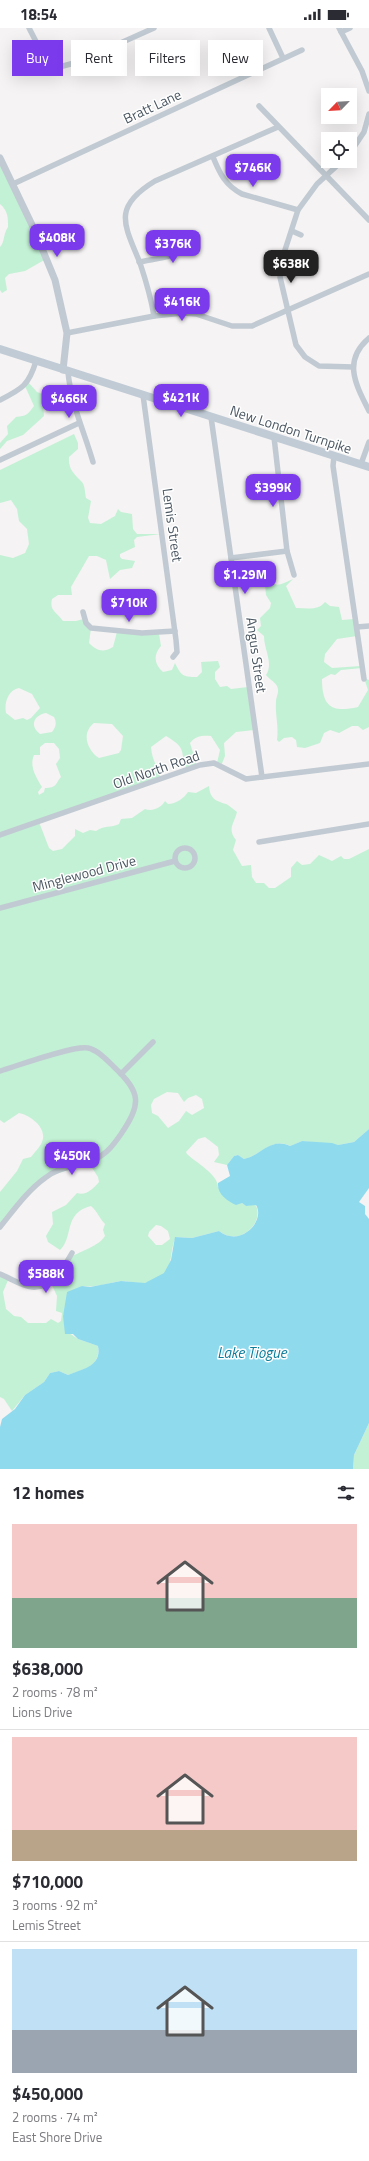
<!DOCTYPE html>
<meta charset="utf-8">
<style>
:root{--surface:#fff;--page:#f2f2f3;--text:#2b2b33;--muted:#7c7c81;--line:#e1e1e2;--accent:#7c3aed}
body{margin:0;font-family:"Titillium Web",sans-serif;background:var(--page);color:var(--text);height:100vh;display:flex;flex-direction:column;font-size:15px;white-space:nowrap}
*{box-sizing:border-box;margin:0}
p{font-size:13px;color:var(--muted)}
.icon{flex:none;width:22px;height:22px;fill:none;stroke:currentColor;stroke-width:2;stroke-linecap:round;stroke-linejoin:round}
.map{position:relative;height:1441px;overflow:hidden}
.side{display:flex;flex-direction:column;background:var(--surface);flex:1}
.side>*{flex:none}
.banner{position:absolute;left:12px;top:12px;width:345px;height:36px;display:flex;gap:8px}
.needle{width:26px;rotate:245deg}
.fabs{position:absolute;left:321px;top:60px;display:grid;gap:8px}
.fabs a{display:grid;place-items:center;width:36px;height:36px;border-radius:0px;background:var(--surface);box-shadow:0 4px 16px #0002;font-size:20px}
.price{position:absolute;translate:-50% -34px;padding:0 9px;border-radius:8px;background:var(--accent);color:#fff;font-size:13px;line-height:26px;filter:drop-shadow(0 1px 2px #0008)}
.price::after{content:'';position:absolute;left:50%;top:24px;width:12px;height:9px;margin-left:-6px;background:inherit;clip-path:polygon(0 0,100% 0,50% 100%)}
.price.active{background:#222;color:#fff}
ul{padding:0;list-style:none}
li{display:grid;align-content:center;gap:8px;height:212px;padding:0 12px}
li+li{border-top:1px solid var(--line)}
li span{display:grid;place-items:center;height:124px;border-radius:0px;color:#555}
li>.icon{margin-inline-start:auto}
span .icon{width:72px;height:72px;fill:#fffc;stroke-width:1}
li b{font-size:17px}
h2{display:flex;justify-content:space-between;align-items:center;height:48px;padding:0 12px;font-size:17px}
.pill{padding:0 14px;border-radius:0px;background:var(--surface);box-shadow:0 4px 16px #0002;font-size:14px;line-height:36px}
.pill.active{background:var(--accent);color:#fff}
.status{display:flex;justify-content:space-between;align-items:center;height:28px;padding:0 20px;background:var(--surface);direction:ltr}
.status svg{height:11px;fill:currentColor}
.map>svg:first-child{display:block}
</style>
<div class="status"><b>18:54</b><svg viewBox="0 0 49 12"><path d="M0 12V9h3v3zM5 12V6h3v6zM10 12V3h3v9zM15 12V0h3v12zM26 1h20v11H26zM47 4h2v5h-2z"/></svg></div>
<div class="map">
<svg width="369" height="1441" viewBox="0 0 369 1441">
<rect width="100%" height="100%" fill="#f5f3f3"/>
<g fill="#c3f1d5" fill-rule="evenodd">
<path d="M0,129L46,231L25,243L9,246L5,250L7,262L2,265L0,262V219C5,214 3,206 8,199C8,189 8,183 0,176Z"/>
<path d="M28,354L37,364L42,366L44,388L23,407L7,413L0,421V415L8,406L7,398L16,389C27,388 28,386 34,378L25,358Z"/>
<path d="M74,406L78,415V421L69,429C68,441 74,446 82,454C85,457 85,466 86,470L91,473L88,490L90,495L101,496L115,488L118,481L121,484L132,486L133,501L137,506H161L137,509L134,512L135,519L120,526V529L122,531L135,533L132,540L120,542L110,551L106,532L97,528H89L71,559L72,567H58L52,571C49,583 57,584 63,593H76L87,590L91,600L89,615C97,623 103,625 113,619L117,604L159,606L161,618C153,627 154,636 163,644L172,642L175,635C181,647 182,649 197,649L202,644L201,634L218,633L220,639L215,644V651L220,659L227,658L231,661L248,659L254,702L236,704L224,715L225,728L221,738L217,735L220,722L211,708C203,707 195,708 190,715L197,738L187,742C179,722 188,721 166,708L151,719C152,733 158,739 161,751L39,794L49,820L53,823L62,821L75,808V801L83,805L90,802L96,803C104,797 111,800 119,796L121,791L132,790L145,781C152,784 161,780 165,773L168,776C176,776 184,770 188,764L196,765L209,758C210,771 216,773 226,776C229,777 234,782 237,784C234,796 227,801 236,812L233,822L242,838L251,837L252,849L256,855H264L269,860H275L291,849V840L297,833L302,837L310,836L319,827L332,833L341,828L344,831H349L369,821V1101L354,1114L338,1117L302,1113L290,1118C272,1109 261,1127 244,1131L238,1127L234,1128L227,1137L214,1134L219,1127L218,1119L205,1109L198,1111L186,1124L187,1126C195,1134 218,1146 218,1159L242,1175L246,1178L255,1176C266,1193 240,1220 219,1203L192,1210L176,1209C170,1220 173,1235 165,1245C162,1248 150,1254 145,1255C138,1256 128,1253 121,1253C108,1255 95,1260 82,1258L67,1273L63,1288L69,1305L78,1311L98,1318C101,1339 83,1341 68,1347L59,1343L50,1345L44,1354L25,1367L12,1383L4,1371L0,1369V1247L9,1250L3,1264L6,1281L14,1288L21,1289L28,1295H46L51,1291L58,1295L61,1293L62,1285L56,1283L57,1268L50,1253C55,1246 63,1233 71,1229C81,1223 99,1218 105,1208L103,1202L105,1196C99,1190 98,1184 91,1178C63,1185 74,1209 60,1222L48,1214L46,1208L53,1196L52,1184L66,1177L77,1165C86,1168 93,1161 99,1154L98,1149L89,1135L44,1150L0,1199V1164L17,1143L23,1131L31,1129C34,1125 40,1119 42,1114C48,1100 30,1087 19,1085L4,1095L0,1092V527L13,530L25,525L29,516L27,501L19,493L17,481L11,472L0,475V442ZM19,660L32,666L40,680L31,690L27,692L23,690L15,692L6,685C4,675 8,662 19,660ZM46,685L54,689C57,695 56,699 52,704L40,706C29,698 34,687 46,685ZM94,695L112,696L123,708L121,722L119,725L99,730C87,722 81,705 94,695ZM45,715H54L59,721L60,730L56,736L61,749C55,756 57,760 45,760L44,764L39,767L38,764L42,759C36,749 29,738 34,727H40V719ZM167,1064L178,1065L184,1074L188,1070L196,1067L202,1071L204,1080L192,1087L186,1083L179,1093L168,1100L158,1088L152,1085L151,1077L154,1071ZM156,1197L161,1198L168,1203L170,1211L162,1217H156L148,1208L149,1204Z"/>
<path d="M268,548C273,562 282,556 293,551L286,558L296,580C307,580 318,583 325,574L330,578L339,579L342,592L354,591L357,608L337,611L325,626L324,634L332,640L361,638L362,640L341,642L335,647L331,646L322,651C322,679 332,685 358,679L368,662L364,650L369,652V699L363,702L358,698H352L339,705L330,702L324,705L320,715L305,720L297,719L296,712L292,709L284,710L279,714L277,712C279,698 275,687 276,674C276,668 280,664 277,658C275,654 269,651 266,647C274,636 264,622 264,608L257,602L261,598L260,590L270,580L271,575L266,567L265,557L257,553Z"/>
<path d="M369,1395V1441H353L354,1427Z"/>
</g>
<path fill="#90daee" d="M369,1101V1160L359,1174L365,1178V1186L369,1191V1395L354,1427L353,1441H0V1399L2,1391L15,1381L25,1367L44,1354L50,1345L59,1343L68,1347C83,1341 102,1338 98,1318L78,1311L73,1306H65L63,1288L67,1264L82,1258L90,1259L121,1253L145,1255L164,1245L171,1232L175,1209L192,1210L219,1203C240,1220 266,1193 256,1177L246,1178L242,1175L236,1177C227,1173 217,1166 218,1155L230,1148L227,1137L234,1128L238,1127L244,1131C262,1127 270,1109 290,1118L302,1113L332,1115L338,1117L354,1114Z"/>
<g fill="none" stroke-linecap="round" stroke-linejoin="round">
<g stroke="#c1cad2" stroke-width="5.5">
<path d="M29,0L45,31L52,36L63,38L78,34L154,0"/>
<path d="M269,0L283,30"/>
<path d="M339,0L362,43L369,63"/>
<path d="M341,4L350,0"/>
<path d="M259,78L369,192"/>
<path d="M350,125L364,104L369,86"/>
<path d="M213,129C220,146 225,157 242,166L298,182"/>
<path d="M342,133L317,156L298,182L283,228L280,249L296,317L305,329L319,338L353,339"/>
<path d="M13,156L302,22"/>
<path d="M292,203L301,207"/>
<path d="M139,234C158,230 180,230 192,213"/>
<path d="M154,288C151,270 146,253 140,235C124,196 112,179 155,153L278,99"/>
<path d="M67,305L154,288L183,285L196,286L232,298H252L369,246"/>
<path d="M369,310C342,333 356,357 369,383"/>
<path d="M68,344C71,376 84,403 93,434"/>
<path d="M143,367L176,612L177,624L173,629"/>
<path d="M0,372C22,361 29,357 36,333"/>
<path d="M211,389L262,749"/>
<path d="M274,409L287,523L294,547"/>
<path d="M334,428L333,438L364,651"/>
<path d="M0,432L79,395"/>
<path d="M361,436L369,414"/>
<path d="M231,530L287,523"/>
<path d="M83,584L86,595L91,600L142,605L175,603"/>
<path d="M357,599L369,598"/>
<path d="M0,807L200,737L214,735L246,751L369,736"/>
<path d="M259,814L369,796"/>
<circle cx="185" cy="830" r="10"/>
<path d="M0,880L175,833"/>
<path d="M0,1043C17,1038 74,1017 88,1020C98,1022 107,1032 114,1039C142,1065 141,1076 121,1106C114,1116 107,1126 95,1131C79,1139 59,1138 45,1150C28,1162 13,1183 0,1199"/>
<path d="M121,1046L153,1014"/>
<path d="M0,1246C10,1250 22,1258 32,1259C51,1261 64,1239 72,1225"/>
</g>
<path stroke="#c1cad2" stroke-width="7" d="M0,130L34,201L55,252L67,305L63,342"/>
<path stroke="#c1cbd6" stroke-width="8" d="M0,321L369,439"/>
</g>
<g text-anchor="middle" dominant-baseline="central" stroke-width="3" stroke-linejoin="round" paint-order="stroke">
<g font-size="14" fill="#4a5661" stroke="#fff">
<text transform="translate(152 78) rotate(-25)">Bratt Lane</text>
<text transform="translate(291 401) rotate(18)">New London Turnpike</text>
<text transform="translate(173 497) rotate(82)">Lemis Street</text>
<text transform="translate(257 627) rotate(82)">Angus Street</text>
<text transform="translate(156 741) rotate(-19)">Old North Road</text>
<text transform="translate(84 845) rotate(-15)">Minglewood Drive</text>
</g>
<g font-size="15" font-style="italic" fill="#0c7c9b" stroke="#fff">
<text x="252" y="1324">Lake Tiogue</text>
</g>
</g>
</svg>
<div class="fabs">
<a><svg class="needle" viewBox="-14 -14 28 28"><path d="M0-13l5 13h-10z" fill="#e53935"/><path d="M0 13l5-13h-10z" fill="#7c7c81"/></svg></a>
<a><svg class="icon" aria-label="locate" viewBox="0 0 24 24"><circle cx="12" cy="12" r="6"/><path d="M12 2v4M12 18v4M2 12h4M18 12h4"/></svg></a>
</div>
<b class="price" style="left:253px;top:160px">$746K</b>
<b class="price" style="left:57px;top:230px">$408K</b>
<b class="price" style="left:173px;top:236px">$376K</b>
<b class="price active" style="left:291px;top:256px">$638K</b>
<b class="price" style="left:182px;top:294px">$416K</b>
<b class="price" style="left:181px;top:390px">$421K</b>
<b class="price" style="left:69px;top:391px">$466K</b>
<b class="price" style="left:273px;top:480px">$399K</b>
<b class="price" style="left:245px;top:567px">$1.29M</b>
<b class="price" style="left:129px;top:595px">$710K</b>
<b class="price" style="left:72px;top:1148px">$450K</b>
<b class="price" style="left:46px;top:1266px">$588K</b>
<div class="banner">
<a class="pill active">Buy</a>
<a class="pill">Rent</a>
<a class="pill">Filters</a>
<a class="pill">New</a>
</div>
</div>
<section class="side">
<h2>12 homes<svg class="icon" aria-label="filters" viewBox="0 0 24 24"><path d="M4 7h16M4 17h16"/><circle cx="9" cy="7" r="2"/><circle cx="15" cy="17" r="2"/></svg></h2>
<ul>
<li><span style="background:linear-gradient(#f6c9c9 60%,#7fa58c 0)"><svg class="icon" aria-label="home" viewBox="0 0 24 24"><path d="M3 11l9-7 9 7M6 9v11h12V9"/></svg></span><div><b>$638,000</b><p>2 rooms · 78 m²</p><p>Lions Drive</p></div></li>
<li><span style="background:linear-gradient(#f6c9c9 75%,#b9a48a 0)"><svg class="icon" aria-label="home" viewBox="0 0 24 24"><path d="M3 11l9-7 9 7M6 9v11h12V9"/></svg></span><div><b>$710,000</b><p>3 rooms · 92 m²</p><p>Lemis Street</p></div></li>
<li><span style="background:linear-gradient(#bfe0f5 65%,#9aa5b1 0)"><svg class="icon" aria-label="home" viewBox="0 0 24 24"><path d="M3 11l9-7 9 7M6 9v11h12V9"/></svg></span><div><b>$450,000</b><p>2 rooms · 74 m²</p><p>East Shore Drive</p></div></li>
</ul>
</section>
